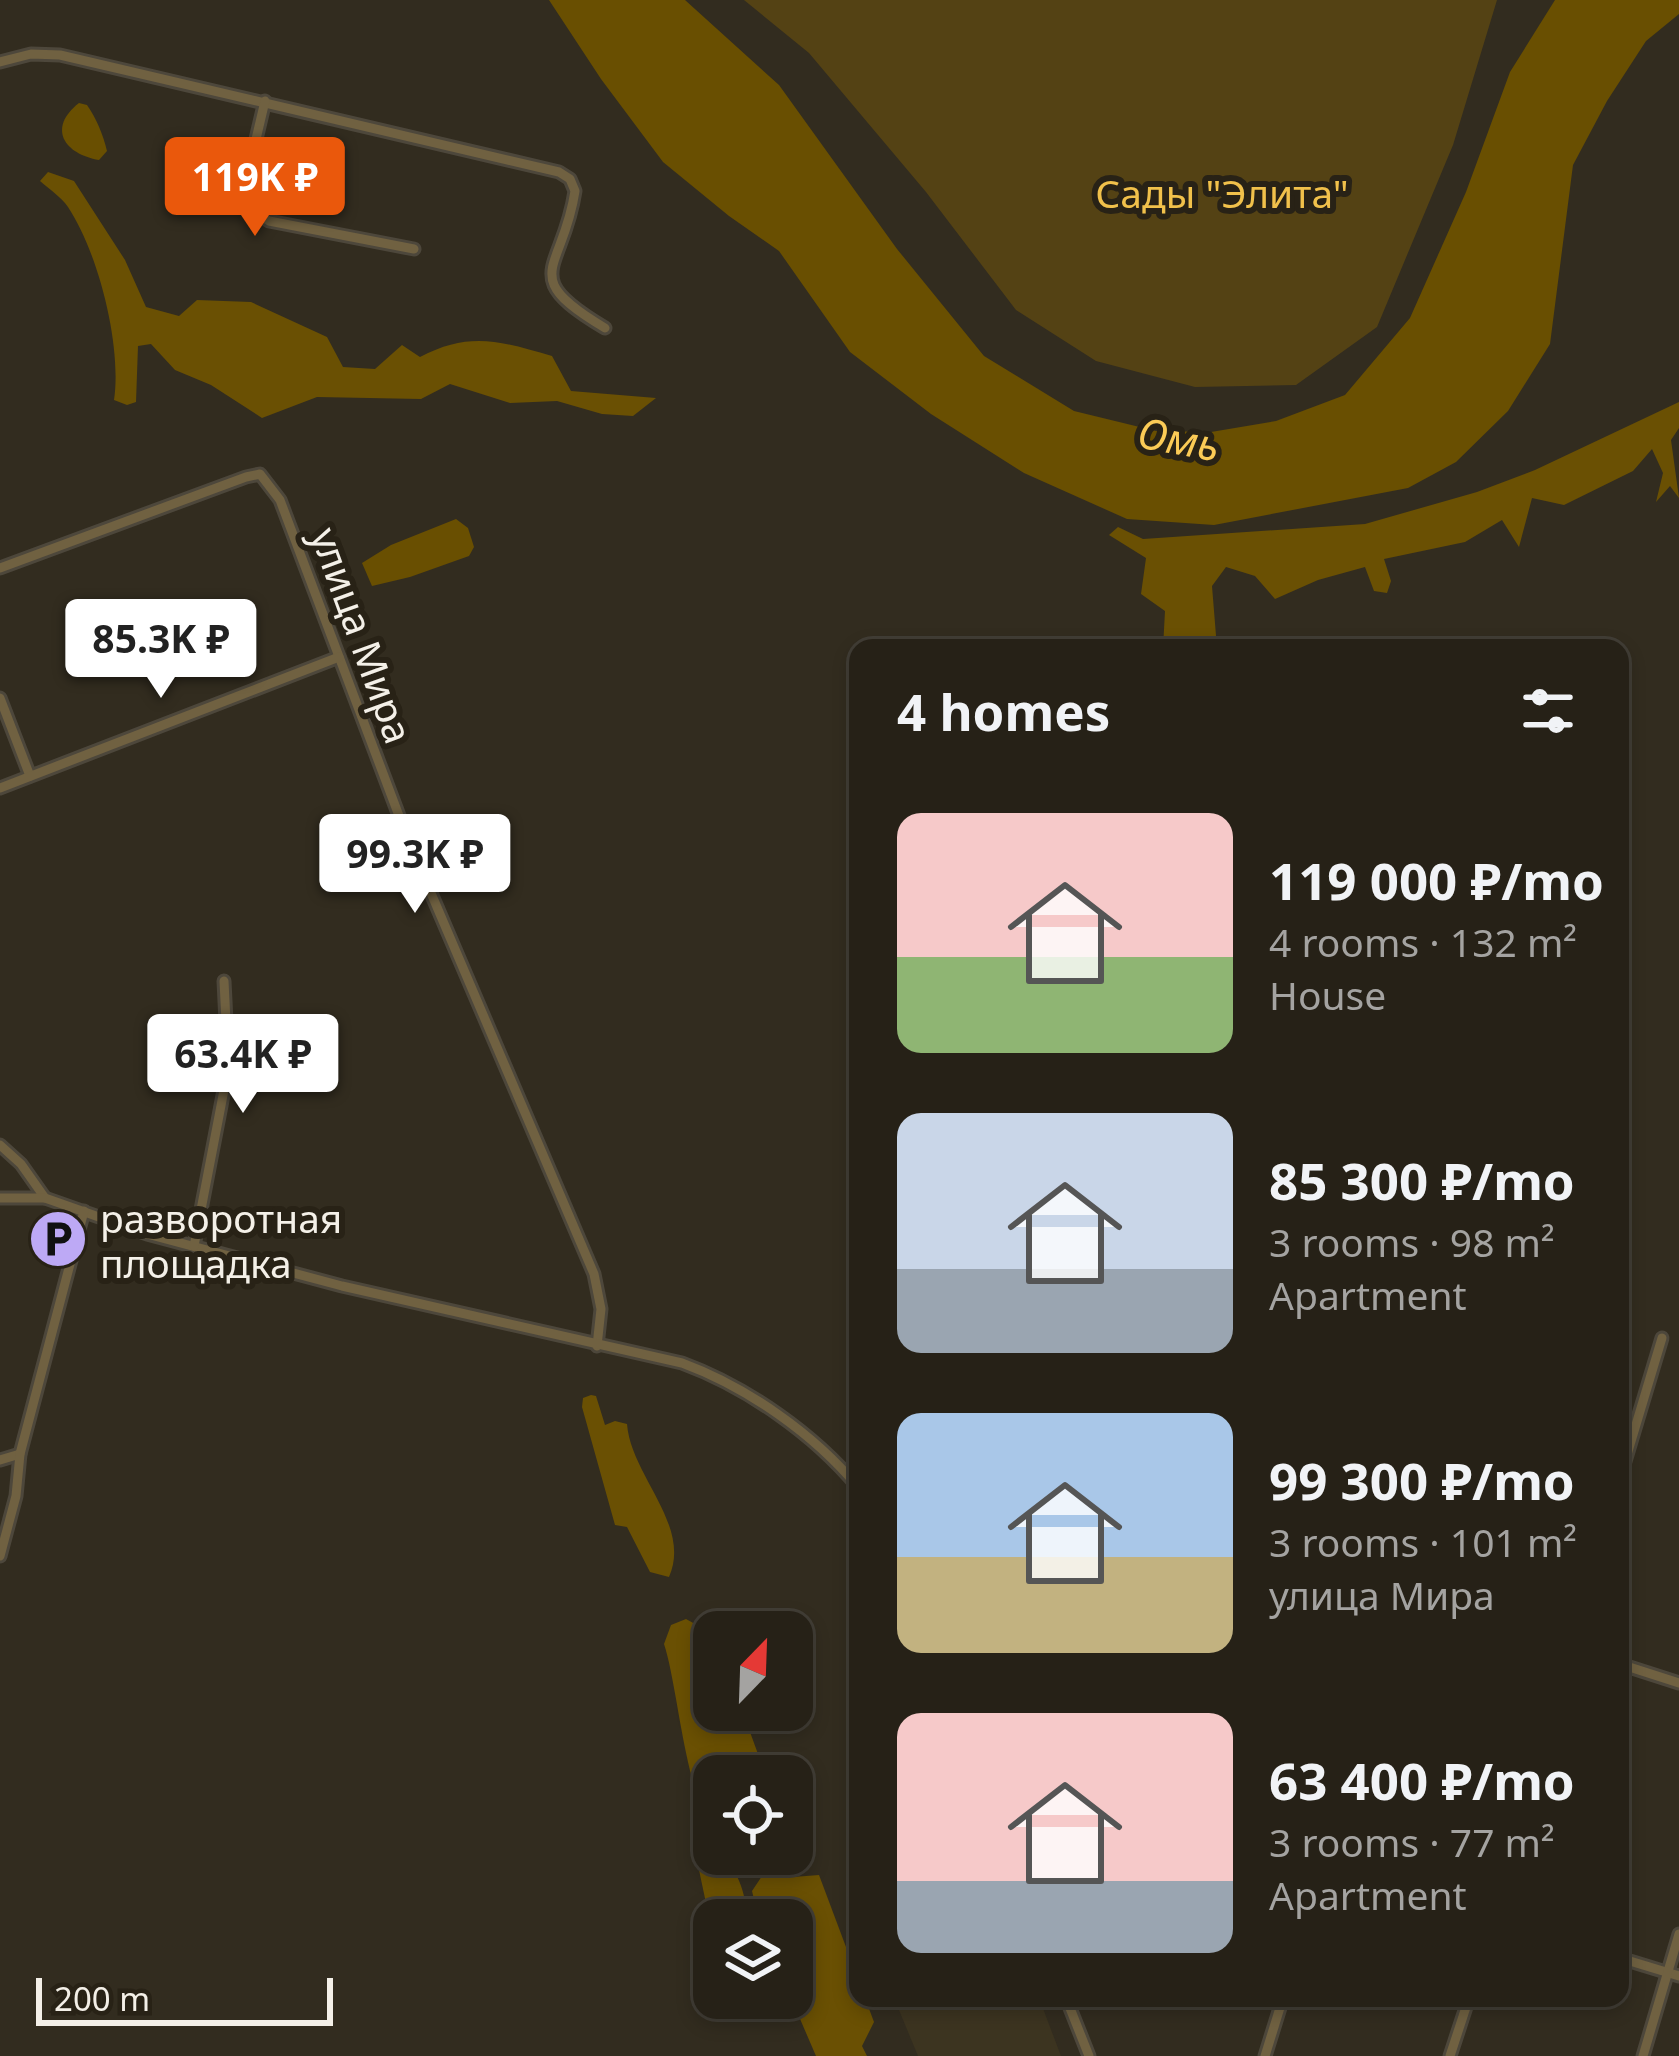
<!DOCTYPE html>
<meta charset="utf-8">
<style>
:root{--surface:#262117;--page:#2e2920;--text:#f1f3f6;--muted:#a4a3a1;--line:#423e36;--accent:#ea580c}
body{margin:0;font-family:"Noto Sans",sans-serif;background:var(--page);color:var(--text);height:100vh;display:flex;flex-direction:column;font-size:45px;white-space:nowrap}
*{box-sizing:border-box;margin:0}
p{font-size:39px;color:var(--muted)}
.icon{flex:none;width:66px;height:66px;fill:none;stroke:currentColor;stroke-width:2;stroke-linecap:round;stroke-linejoin:round}
.map{position:relative;flex:1;overflow:hidden}
.drawer{position:absolute;left:849px;top:639px;width:780px;height:1368px;display:flex;flex-direction:column;background:var(--surface);border-radius:24px;box-shadow:0 6px 18px #0003,0 0 0 3px var(--line)}
.drawer>*{flex:none}
.needle{width:78px;rotate:23deg}
.buttons{position:absolute;left:693px;top:1611px;display:grid;gap:24px}
.buttons a{display:grid;place-items:center;width:120px;height:120px;border-radius:24px;background:var(--surface);box-shadow:0 6px 18px #0003,0 0 0 3px var(--line);font-size:60px}
.scale{position:absolute;left:36px;bottom:30px;width:297px;box-sizing:border-box;padding-left:12px;border:6px solid #f4f0e8;border-top:0;font-size:33px;line-height:42px;white-space:nowrap;color:#f4f0e8;-webkit-text-stroke:9px #282216;paint-order:stroke}
.price{position:absolute;translate:-50% -102px;padding:0 27px;border-radius:12px;background:#fff;color:#222;font-size:39px;line-height:78px;filter:drop-shadow(0 3px 6px #0008)}
.price::after{content:'';position:absolute;left:50%;top:72px;width:36px;height:27px;margin-left:-18px;background:inherit;clip-path:polygon(0 0,100% 0,50% 100%)}
.price.on{background:var(--accent);color:#fff}
ul{padding:0;list-style:none}
li{display:flex;align-items:center;gap:36px;height:300px;padding:0 48px}
li span{display:grid;place-items:center;flex:none;width:336px;height:240px;border-radius:24px;color:#555}
li>.icon{margin-inline-start:auto}
span .icon{width:144px;height:144px;fill:#fffc;stroke-width:1}
li b{font-size:51px}
h2{display:flex;justify-content:space-between;align-items:center;height:144px;padding:0 48px;font-size:51px}
.map>svg:first-child{display:block}
</style>
<div class="map">
<svg width="1679" height="2056" viewBox="0 0 1679 2056">
<rect width="100%" height="100%" fill="#322c1f"/>
<path fill="#3c3420" d="M894,1998H1039L1061,2056H918Z"/>
<path fill="#544214" d="M744,0H1497L1453,145L1377,327L1296,385L1195,387L1096,361L1016,310L926,192L809,53Z"/>
<g fill="#6a5003">
<path d="M48,172L74,181L125,260L146,307L179,316L197,300L251,302L327,337L343,367L375,369L402,345L420,357C469,331 501,341 552,356L571,391L656,398L633,416L602,414L557,401L510,403L450,384L421,399L317,397L262,418L211,385L175,370L151,344L138,346L136,402L127,405L114,400C122,347 99,254 68,207C61,197 49,189 40,181Z"/>
<path d="M1679,402V428L1671,440L1679,498L1670,486L1656,502L1663,473L1652,449L1633,471L1564,505L1532,498L1519,547L1502,520L1465,542L1384,559L1391,581L1387,593L1374,591L1365,567L1318,580L1275,599L1255,576L1226,567L1212,586L1217,648H1163L1165,611L1141,594L1146,558L1109,535L1118,527L1143,539L1365,524L1477,492L1535,470Z"/>
<path d="M591,1395L596,1396L605,1425L615,1421L627,1424C631,1476 692,1525 669,1577L650,1572L627,1527L615,1525L582,1407L583,1398Z"/>
<path d="M707,1616L714,1636V1710H742L766,1776H714V1827C686,1800 678,1686 664,1644L671,1625L686,1619L695,1624Z"/>
<path d="M709,1835L714,1854C740,1865 744,1894 749,1920H714V1941L695,1851Z"/>
<path d="M776,1868L793,1877L819,1875L858,1979V1998H865L874,2022L862,2046L867,2056H816L791,1998L792,1920H759L752,1891L762,1876Z"/>
</g>
<g fill="#694f01">
<path d="M549,0H685L779,85L897,249L984,356L1074,411L1156,431L1211,432L1276,421L1345,395L1410,318L1466,192L1510,72L1555,0H1679V14L1646,41L1607,101L1573,165L1550,344L1508,411L1456,462L1408,488L1214,525L1127,519L1024,473L931,414L850,352L779,251L729,216L663,162L601,79Z"/>
<path d="M79,103L87,105C96,118 103,134 107,151L99,160C64,154 47,128 79,103Z"/>
<path d="M456,519L468,528L474,547L469,556L410,577L372,586L362,563L391,545Z"/>
</g>
<g fill="none" stroke-linecap="round" stroke-linejoin="round">
<g stroke="#4d473b" stroke-width="15">
<g id="minor">
<path d="M0,62L31,54L60,55L559,172L570,179L575,191C563,272 516,275 605,328"/>
<path d="M265,101L248,173L249,208L269,221L414,249"/>
<path d="M0,568L246,477L260,474L280,500L407,837L594,1274L601,1309L597,1346"/>
<path d="M0,698L30,776"/>
<path d="M0,788L339,657"/>
<path d="M0,1145L21,1164L45,1198"/>
<path d="M0,1198H45L147,1234L342,1286L682,1363C747,1387 814,1434 858,1487"/>
<path d="M194,1246L224,1090L228,1062L224,981"/>
<path d="M0,1460L20,1454"/>
<path d="M1620,1478L1662,1338"/>
<path d="M0,1556L16,1496L20,1454L84,1211"/>
<path d="M1620,1664L1679,1683"/>
<path d="M1620,1958L1679,1976"/>
<path d="M1066,1998L1089,2056"/>
<path d="M1265,2056L1283,1998"/>
<path d="M1450,2056L1469,1998"/>
<path d="M1643,2056L1679,1934"/>
</g>
</g>
<use href="#minor" stroke="#706141" stroke-width="9"/>
</g>
<defs>
<g id="parking-disc" transform="scale(3)"><circle r="9.5" fill="#bda9f5" stroke="#282216"/><path d="M-3.5-5.5H1a3.5 3.5 0 0 1 0 7H-1V5.5H-3.5ZM-1-3.4V-.6H.8a1.4 1.4 0 0 0 0-2.8Z" fill="#111"/></g>
</defs>
<g fill-rule="evenodd">
<use href="#parking-disc" x="58" y="1239"/>
</g>
<g text-anchor="middle" dominant-baseline="central" stroke-width="12" stroke-linejoin="round" paint-order="stroke">
<g font-size="39" fill="#f1c14b" stroke="#282216">
<text x="1222" y="192">Сады "Элита"</text>
</g>
<g font-size="39" fill="#f4f0e8" stroke="#282216">
<text transform="translate(363 635) rotate(70)">улица Мира</text>
</g>
<g font-size="39" fill="#f4f0e8" stroke="#282216" text-anchor="start">
<text x="100" y="1217">разворотная<tspan x="100" dy="45">площадка</tspan></text>
</g>
<g font-size="42" font-style="italic" fill="#fbcb56" stroke="#282216">
<text transform="translate(1179 438) rotate(10)">Омь</text>
</g>
</g>
</svg>
<div class="buttons">
<a><svg class="needle" viewBox="-14 -14 28 28"><path d="M0-13l5 13h-10z" fill="#e53935"/><path d="M0 13l5-13h-10z" fill="#a4a3a1"/></svg></a>
<a><svg class="icon" aria-label="locate" viewBox="0 0 24 24"><circle cx="12" cy="12" r="6"/><path d="M12 2v4M12 18v4M2 12h4M18 12h4"/></svg></a>
<a><svg class="icon" aria-label="layers" viewBox="0 0 24 24"><path d="M12 4l9 5-9 5-9-5zM3 14l9 5 9-5"/></svg></a>
</div>
<div class="scale">200 m</div>
<b class="price on" style="left:255px;top:239px">119K ₽</b>
<b class="price" style="left:161px;top:701px">85.3K ₽</b>
<b class="price" style="left:415px;top:916px">99.3K ₽</b>
<b class="price" style="left:243px;top:1116px">63.4K ₽</b>
<section class="drawer">
<h2>4 homes<svg class="icon" aria-label="filters" viewBox="0 0 24 24"><path d="M4 7h16M4 17h16"/><circle cx="9" cy="7" r="2"/><circle cx="15" cy="17" r="2"/></svg></h2>
<ul>
<li><span style="background:linear-gradient(#f6c9c9 60%,#8fb573 0)"><svg class="icon" aria-label="home" viewBox="0 0 24 24"><path d="M3 11l9-7 9 7M6 9v11h12V9"/></svg></span><div><b>119 000 ₽/mo</b><p>4 rooms · 132 m²</p><p>House</p></div></li>
<li><span style="background:linear-gradient(#c9d6e8 65%,#9aa5b1 0)"><svg class="icon" aria-label="home" viewBox="0 0 24 24"><path d="M3 11l9-7 9 7M6 9v11h12V9"/></svg></span><div><b>85 300 ₽/mo</b><p>3 rooms · 98 m²</p><p>Apartment</p></div></li>
<li><span style="background:linear-gradient(#a9c7e8 60%,#c2b280 0)"><svg class="icon" aria-label="home" viewBox="0 0 24 24"><path d="M3 11l9-7 9 7M6 9v11h12V9"/></svg></span><div><b>99 300 ₽/mo</b><p>3 rooms · 101 m²</p><p>улица Мира</p></div></li>
<li><span style="background:linear-gradient(#f6c9c9 70%,#9aa5b1 0)"><svg class="icon" aria-label="home" viewBox="0 0 24 24"><path d="M3 11l9-7 9 7M6 9v11h12V9"/></svg></span><div><b>63 400 ₽/mo</b><p>3 rooms · 77 m²</p><p>Apartment</p></div></li>
</ul>
</section>
</div>
